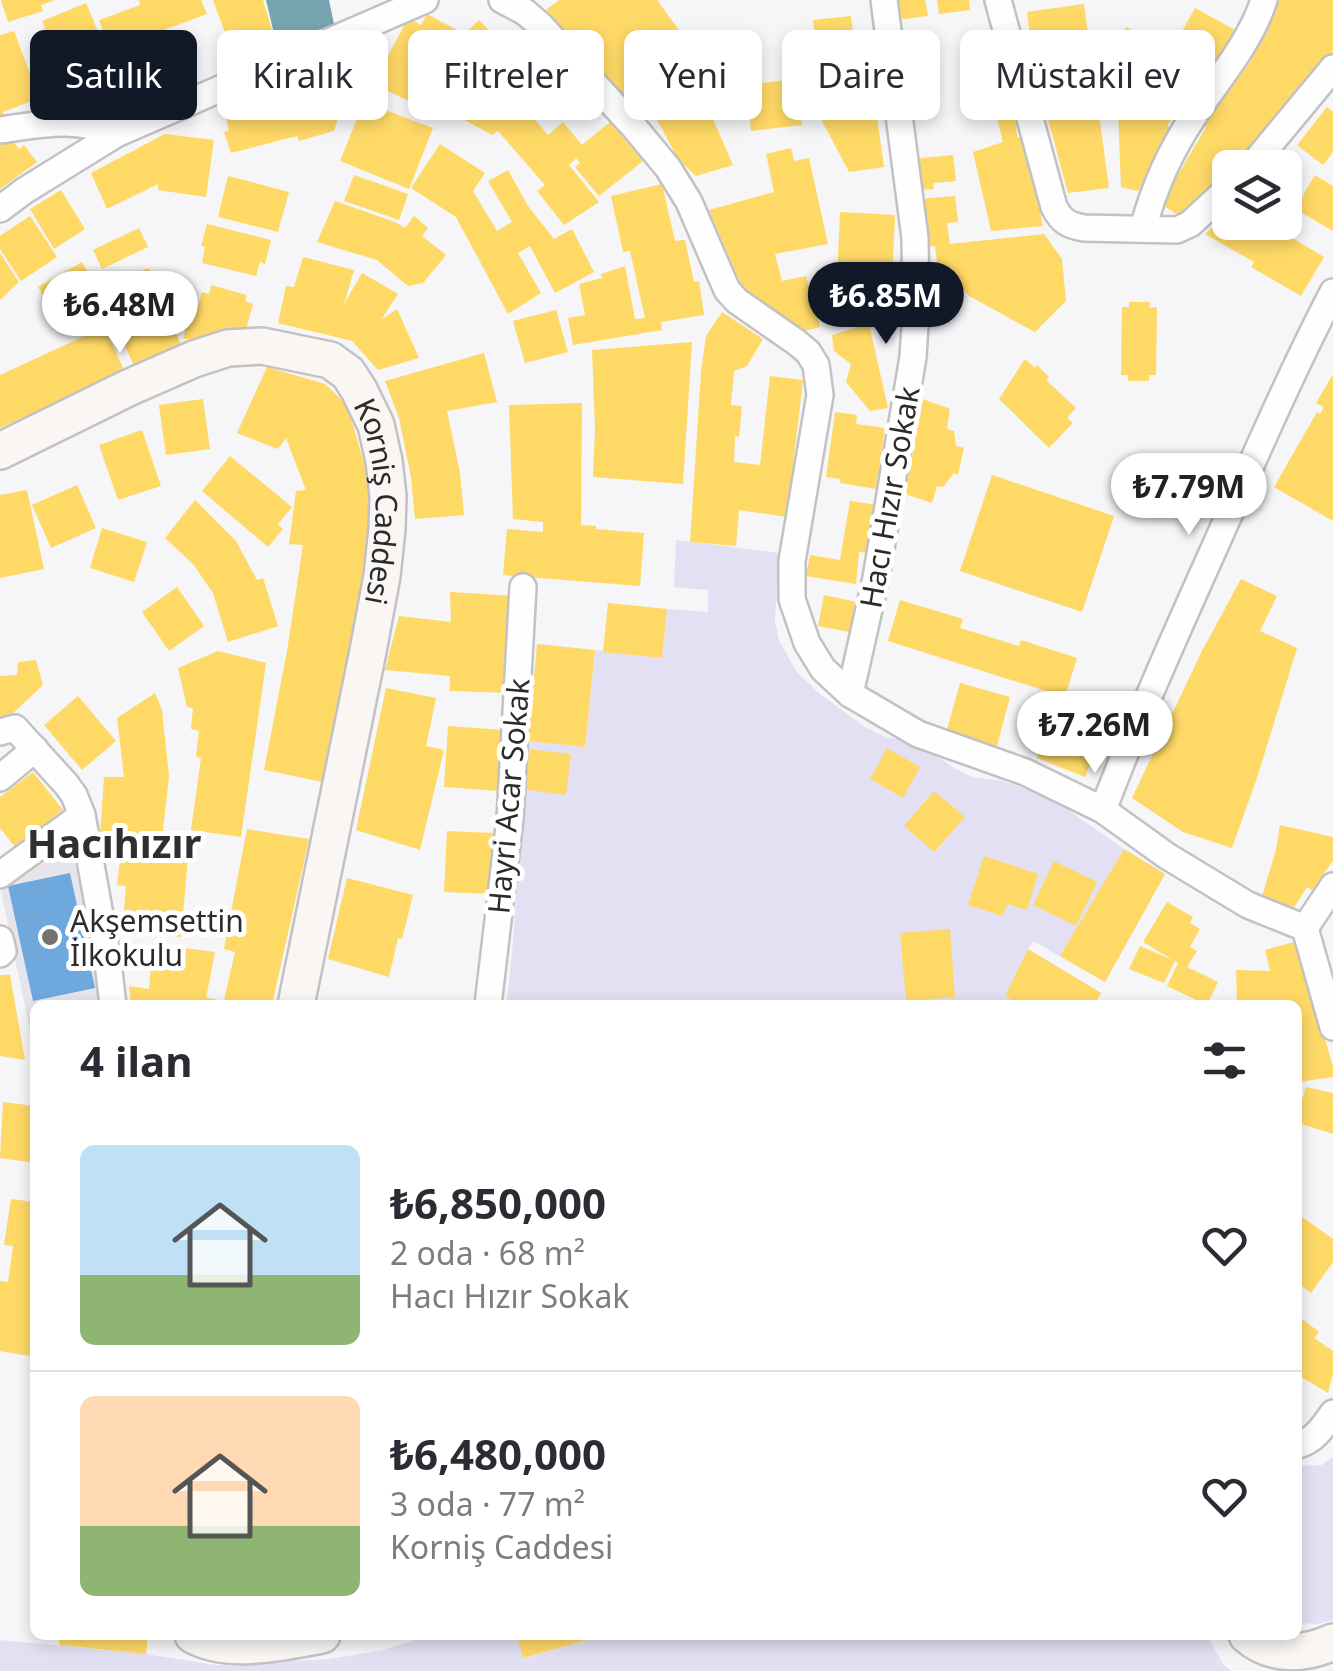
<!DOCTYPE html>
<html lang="tr">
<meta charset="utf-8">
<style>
:root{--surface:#fff;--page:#f2f2f3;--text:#2b2b33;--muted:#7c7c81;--line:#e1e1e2;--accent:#111827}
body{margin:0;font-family:"Noto Sans",sans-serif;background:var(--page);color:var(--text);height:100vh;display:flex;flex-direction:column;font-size:38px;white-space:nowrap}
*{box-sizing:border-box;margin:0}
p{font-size:32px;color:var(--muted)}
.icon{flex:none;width:55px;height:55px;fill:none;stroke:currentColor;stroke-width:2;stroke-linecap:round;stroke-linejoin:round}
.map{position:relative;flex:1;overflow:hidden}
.details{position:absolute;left:30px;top:1000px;width:1272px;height:640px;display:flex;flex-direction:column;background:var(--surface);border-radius:15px;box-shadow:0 5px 15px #0003}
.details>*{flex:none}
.hud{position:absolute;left:30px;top:30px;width:1275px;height:90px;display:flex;gap:20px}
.tools{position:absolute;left:1212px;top:150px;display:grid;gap:20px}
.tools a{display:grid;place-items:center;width:90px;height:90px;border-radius:15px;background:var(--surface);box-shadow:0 5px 15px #0003;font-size:50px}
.price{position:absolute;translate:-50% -85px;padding:0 22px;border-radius:35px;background:#fff;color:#222;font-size:32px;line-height:65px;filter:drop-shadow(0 2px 5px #0008)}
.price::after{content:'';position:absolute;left:50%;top:60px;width:30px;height:22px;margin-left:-15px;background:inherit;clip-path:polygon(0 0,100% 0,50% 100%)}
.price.selected{background:var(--accent);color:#fff}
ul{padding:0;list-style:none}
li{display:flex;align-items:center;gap:30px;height:250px;padding:0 50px}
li+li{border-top:2px solid var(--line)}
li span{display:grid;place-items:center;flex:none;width:280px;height:200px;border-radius:15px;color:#555}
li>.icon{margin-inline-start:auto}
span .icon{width:120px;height:120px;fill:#fffc;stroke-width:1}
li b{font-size:42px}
h2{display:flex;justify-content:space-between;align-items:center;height:120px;padding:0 50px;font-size:42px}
.tag{padding:0 35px;border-radius:15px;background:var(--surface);box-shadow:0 5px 15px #0003;font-size:35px;line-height:90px}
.tag.selected{background:var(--accent);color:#fff}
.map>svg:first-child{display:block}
</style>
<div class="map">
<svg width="1333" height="1671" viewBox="0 0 1333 1671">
<rect width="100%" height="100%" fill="#f6f5f7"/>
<path fill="#e6e5ec" d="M70,834L99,986L101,1005H35V1054L0,887Z"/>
<g fill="#e4e0f4">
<path d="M676,540L779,553L775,621L779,640L796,671L821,695L865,727L886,737L921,744L954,768L972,777L1002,781L1043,795L1064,807L1124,849L1165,874L1105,982L1033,941L1028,949L1101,993L1094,1005H506C519,917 516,828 528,741L585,747L595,650L662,658L667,609L708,612V590L674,587Z"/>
<path d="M1333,1457V1620L1317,1624L1298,1623V1466L1322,1465Z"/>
<path d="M431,1635H517L524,1658L595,1638L594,1635H1207L1223,1664L1231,1671H0V1640L146,1654L217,1665L329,1659L383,1650Z"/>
</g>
<g fill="#ffd966">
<path d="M1,0H53V1L41,5L43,11L8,22Z"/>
<path d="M139,0H201L207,14L110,50L99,20L140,5Z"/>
<path d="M213,0H263L277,46L236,62Z"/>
<path d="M559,0H657L710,73L696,80L733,165L696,176L678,159L648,103L637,108L576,45L546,10Z"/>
<path d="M894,0H925L928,16L897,20Z"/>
<path d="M937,0H969L970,10L939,14Z"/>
<path d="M1277,0H1333V52L1283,115L1234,168H1230V172L1217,187L1183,218L1161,204L1206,127L1203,125L1250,62Z"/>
<path d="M86,3L102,41L57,59L42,21Z"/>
<path d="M1084,4L1109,188L1068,193L1033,64L1027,12Z"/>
<path d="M1195,8L1237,31L1207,74L1202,71L1167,126L1173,129L1138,191L1121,187L1117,84L1126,27L1170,53Z"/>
<path d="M427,14L457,30L450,48L479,20L514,56L532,40L547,56L531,70L547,87L525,108L548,135L563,122L582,145L610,122L643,161L599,196L575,167L580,163L576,158L569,165L599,202L564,225L537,191L545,185L498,131L492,135L423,97L441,65L437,63L415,104L373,84L408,18L421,25Z"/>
<path d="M851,16L858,71L820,76L813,20Z"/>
<path d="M14,31L39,98L3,112L5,116L0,117V35Z"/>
<path d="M366,61L344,99L337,88L332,90L339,115L334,131L299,141L297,136L231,153L224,132L229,130L222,102L331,68Z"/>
<path d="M116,70L129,104L74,108L65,91Z"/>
<path d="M796,79L802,125L751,131L746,85Z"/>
<path d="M1010,90L1017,119L1015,120L1017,128L1016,129L1018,138L1023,136L1043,226L991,231L973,152L1003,142L992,98Z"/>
<path d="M364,102L433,128L409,189L340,161Z"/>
<path d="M1327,107L1333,112V152L1323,165L1297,145Z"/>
<path d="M876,110L884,167L849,172L821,119Z"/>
<path d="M165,134L214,140L206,197L158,190V184L107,209L91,173Z"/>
<path d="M13,141L19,149L24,145L37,162L0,189V144Z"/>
<path d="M440,144L485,173L473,191L497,231L512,222L488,181L508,170L528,206L554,239L572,229L594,272L555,293L530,246L518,253L541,293L508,314L456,217L411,188Z"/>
<path d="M791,148L794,161L809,158L828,244L775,254L782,281L806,276L820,327L795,334L749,303L709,210L774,192L766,154Z"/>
<path d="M953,155L956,181L933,183L934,189L917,190L914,159Z"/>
<path d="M354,175L408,194L399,220L344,201Z"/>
<path d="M1315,175L1333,186V231L1295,209Z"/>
<path d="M228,176L289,192L278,232L218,217Z"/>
<path d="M662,184L675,241L685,240L694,282L699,281L704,315L661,322L662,330L573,345L568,318L585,315L579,284L602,278L601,274L625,266L635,319L645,318L630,251L623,252L611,196Z"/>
<path d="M61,190L85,229L54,249L30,209Z"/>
<path d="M955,196L958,222L947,223L950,244L1044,234L1062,259L1066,301L1035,332L969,296L937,262L935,246L926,247L919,199Z"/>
<path d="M335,201L395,222L405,228L414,216L428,228L422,236L446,255L423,283L408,286L377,260L317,242Z"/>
<path d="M1230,210V222H1266L1324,257L1301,296L1251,267L1254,262L1205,234Z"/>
<path d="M840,212L895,215L892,281H887L885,314L832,311L833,279H837Z"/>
<path d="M30,216L57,257L21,281L0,249V236Z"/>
<path d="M207,224L271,240L265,264L260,262L256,276L202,263L205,247L201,246Z"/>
<path d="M139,228L148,247L102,269L93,250Z"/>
<path d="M0,253L19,282L0,300Z"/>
<path d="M303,257L354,270L344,304L362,273L398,294L381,320L397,309L419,358L378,370L352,341L278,323L286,286L294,287Z"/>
<path d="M82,262L106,304L62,329L38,287Z"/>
<path d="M148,268L164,301L122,321L111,286Z"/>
<path d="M211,285L247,295L245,301L253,304L246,329L204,339H183L191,309L197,310L202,292L209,294Z"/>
<path d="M1129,302H1150L1149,308L1157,307L1156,375H1149V381H1128V375H1121L1122,307H1129Z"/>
<path d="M164,307L182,347L135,368L117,328Z"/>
<path d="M556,310L568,352L525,363L513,321Z"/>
<path d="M722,312L763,339L747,366L734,371L731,405L742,406L739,437L735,436L734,462L760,465L770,376L803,380L787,517L739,510L736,546L690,542L701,372L706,336Z"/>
<path d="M869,324L888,408L870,411L846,382L851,364L834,351L832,335Z"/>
<path d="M104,327L125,372L0,428V375Z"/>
<path d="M692,342L683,484L593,477L595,430L592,350Z"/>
<path d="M484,353L497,402L447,411L460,473L464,515L415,519L411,477L399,418L385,381Z"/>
<path d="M1025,359L1035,368L1037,365L1049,377L1046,380L1076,408L1067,418L1073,423L1049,448L999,399Z"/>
<path d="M267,367L325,384L347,405L370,483V554L323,782L264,770L287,651L303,545L289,544L296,491L306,490L286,438L278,449L237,433Z"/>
<path d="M1333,374V521L1274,487L1317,412L1320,414L1324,407L1316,403Z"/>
<path d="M203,399L210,449L166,455L159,405Z"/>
<path d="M923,399L950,409L947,429L954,431L956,446L964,448L958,475L954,473L943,487L937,486L932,503L905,494Z"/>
<path d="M582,403L581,525L596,526V529L644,533L640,586L503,575L507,529L543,532V522L513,519L509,405Z"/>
<path d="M835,412L857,415L856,424L885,428L876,489L840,483L841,479L826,477Z"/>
<path d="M142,430L161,486L118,500L99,445Z"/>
<path d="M230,456L292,507L278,524L283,529L268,547L202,491Z"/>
<path d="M992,475L1114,516L1082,612L960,571Z"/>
<path d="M77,485L96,528L51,548L32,505Z"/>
<path d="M27,490L44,569L0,578V495Z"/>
<path d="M195,500L236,541L257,580L263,578L278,626L228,642L213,593L193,564L165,538Z"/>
<path d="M850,501L878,505L868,553L859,552L856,584L806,576L810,555L840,560Z"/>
<path d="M102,528L147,542L134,582L90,568Z"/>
<path d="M1241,579L1277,596L1260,631L1297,648L1258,775L1232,848L1183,832L1132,798L1202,651Z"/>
<path d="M177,587L204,626L169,651L142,612Z"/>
<path d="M450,592L513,596L509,693L450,691V676L385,670L399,616L451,622Z"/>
<path d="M824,595L861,603L855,633L818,626Z"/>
<path d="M900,600L963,619L960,628L1019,646L1021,640L1077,658L1065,697L888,641Z"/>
<path d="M608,603L667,609L662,658L603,652Z"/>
<path d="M537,644L595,650L585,747L528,741Z"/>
<path d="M218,651L266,663L241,837L191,830L201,758L196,757L199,731L191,729L193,708L187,707L178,668Z"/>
<path d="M36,660L43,685L9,717L0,719V676L17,675L18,662Z"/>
<path d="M960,683L1010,697L997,746L946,733Z"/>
<path d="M386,688L436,698L426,746L444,750L420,850L356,830Z"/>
<path d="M155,693L162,710L169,777L162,839L100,835L104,777H124L117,718Z"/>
<path d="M78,696L116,741L82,770L44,725Z"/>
<path d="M1045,711L1093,729L1090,737L1099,741L1085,777L1037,758L1040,748L1032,745Z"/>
<path d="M448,726L503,730L499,791L444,787Z"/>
<path d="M887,748L920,767L903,798L870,779Z"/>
<path d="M526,749L571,754L566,795L521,789Z"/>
<path d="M33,772L63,810L15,847L0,828V797Z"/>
<path d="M934,791L965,817L934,852L904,826Z"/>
<path d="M1280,825L1333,837V861L1312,890L1307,887L1293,909L1262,896L1276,850Z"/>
<path d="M247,829L309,839L272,1005H244L224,1000L235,952L224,949Z"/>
<path d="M447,831L493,833L490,894L444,892Z"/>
<path d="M122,841L189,847L181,937L122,931L126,886L117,885Z"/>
<path d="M1124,849L1165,874L1105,982L1060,956Z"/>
<path d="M984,856L1038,874L1027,910L1007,904L1003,916L968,905Z"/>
<path d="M1054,861L1097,882L1076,926L1033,905Z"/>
<path d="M347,878L413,895L402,939L398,938L389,977L328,959Z"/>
<path d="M1167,902L1193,917L1190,923L1200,929L1190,947L1197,951L1187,967L1218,982L1207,1005L1167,986L1178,963L1143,942Z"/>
<path d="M950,929L955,997L906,1001L900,933Z"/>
<path d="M1294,942L1326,1042L1333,1067V1077L1298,1082V1005H1237L1236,970L1270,971L1265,950Z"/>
<path d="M153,944L215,952L206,998L216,999L215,1005H131L129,986L149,989Z"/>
<path d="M1140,946L1175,961L1164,983L1129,969Z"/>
<path d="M1028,949L1101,993L1094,1005H1022L1005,996Z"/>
<path d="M0,975H10L25,1060L0,1056Z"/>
<path d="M1306,1087L1333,1093V1134L1298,1123V1114Z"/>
<path d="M3,1102L35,1106V1163L0,1158Z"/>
<path d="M11,1199L35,1202V1357L0,1351V1281L8,1282L13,1246L4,1245Z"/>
<path d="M1298,1214L1333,1239V1262L1311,1293L1298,1283Z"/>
<path d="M1298,1316L1319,1332L1314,1338L1333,1351V1374L1328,1393L1298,1375Z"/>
<path d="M60,1635H148L146,1654L59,1645Z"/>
<path d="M517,1635H601V1636L523,1658Z"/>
</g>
<path fill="#6fa8dc" d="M70,873L95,988L33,1001L8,886Z"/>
<path fill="#76a5af" d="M266,0H329L334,24L277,46Z"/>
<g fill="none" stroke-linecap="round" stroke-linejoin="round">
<g stroke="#c2c1c3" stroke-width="30">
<g id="minor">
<path d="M502,0L525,12L541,26L634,127L668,168L689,202L727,290L737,301L796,342L808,352L816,365L820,395L792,561V599L807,643L823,669L850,694L918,734L1025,772L1103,810L1167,856L1248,905L1305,928"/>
<path d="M998,0L1054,207C1062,222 1068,225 1084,228L1177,230L1190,224L1230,187"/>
<path d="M0,130C42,124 76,116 116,134"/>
<path d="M1250,168L1333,68"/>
<path d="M0,209L24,191L116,134L425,0"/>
<path d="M1143,229C1154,186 1170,151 1195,114C1219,78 1250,43 1264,0"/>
<path d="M850,694L876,578L913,357L916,310L915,238L884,0"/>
<path d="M0,732L15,728L66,784L74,795L82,815L107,954L113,1005"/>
<path d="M0,778L35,749"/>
<path d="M1103,810C1137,720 1177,631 1217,542C1254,458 1291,373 1333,292"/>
<path d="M0,875L82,815"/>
<path d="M1305,928L1333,1027"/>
<path d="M1305,928L1333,886"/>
<path d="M0,939L3,951L0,954"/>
<path d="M488,1005L510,819L523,587"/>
<path d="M1298,1445C1315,1440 1323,1427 1333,1413"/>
</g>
</g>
<g stroke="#c2c1c3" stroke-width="40">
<g id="secondary">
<path id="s1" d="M0,451L128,388L194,359L228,348L262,346L330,360L348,373L359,390L376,425L384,461L388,496L387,529L382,576L368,651L296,1005"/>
<path d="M193,1635C228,1655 284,1642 322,1635"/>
<path d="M1247,1635C1272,1657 1304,1655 1333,1642"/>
</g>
</g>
<use href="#minor" stroke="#fefefe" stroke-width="25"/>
<use href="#secondary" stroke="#f9f6f4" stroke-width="35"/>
</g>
<circle fill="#727273" stroke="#fff" stroke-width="4" cx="50" cy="937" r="10"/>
<g text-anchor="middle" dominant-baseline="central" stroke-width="10" stroke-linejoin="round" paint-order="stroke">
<g font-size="30" fill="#2b2b2c" stroke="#fff">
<text transform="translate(889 497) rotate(-80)">Hacı Hızır Sokak</text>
<text stroke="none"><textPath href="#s1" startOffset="512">Korniş Caddesi</textPath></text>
<text transform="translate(508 796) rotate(-85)">Hayri Acar Sokak</text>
</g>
<g font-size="30" fill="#2b2b2c" stroke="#fff" text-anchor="start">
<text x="70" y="920">Akşemsettin<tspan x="70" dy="34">İlkokulu</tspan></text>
</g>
<g font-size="40" font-weight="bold" fill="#2f2f31" stroke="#fff">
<text x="114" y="842">Hacıhızır</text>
</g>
</g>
</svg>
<div class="tools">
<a><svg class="icon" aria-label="layers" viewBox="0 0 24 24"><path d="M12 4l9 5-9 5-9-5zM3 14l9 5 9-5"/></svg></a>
</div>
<b class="price selected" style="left:886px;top:347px">₺6.85M</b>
<b class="price" style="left:120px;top:356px">₺6.48M</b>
<b class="price" style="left:1189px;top:538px">₺7.79M</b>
<b class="price" style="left:1095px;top:776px">₺7.26M</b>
<div class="hud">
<a class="tag selected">Satılık</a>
<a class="tag">Kiralık</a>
<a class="tag">Filtreler</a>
<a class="tag">Yeni</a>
<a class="tag">Daire</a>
<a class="tag">Müstakil ev</a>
</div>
<section class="details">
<h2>4 ilan<svg class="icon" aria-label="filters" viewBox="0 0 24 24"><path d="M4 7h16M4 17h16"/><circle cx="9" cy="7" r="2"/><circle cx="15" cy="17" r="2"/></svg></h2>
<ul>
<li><span style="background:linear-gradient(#bfe0f5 65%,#8fb573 0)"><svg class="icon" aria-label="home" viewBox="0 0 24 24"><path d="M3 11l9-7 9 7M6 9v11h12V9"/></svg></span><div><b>₺6,850,000</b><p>2 oda · 68 m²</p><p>Hacı Hızır Sokak</p></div><svg class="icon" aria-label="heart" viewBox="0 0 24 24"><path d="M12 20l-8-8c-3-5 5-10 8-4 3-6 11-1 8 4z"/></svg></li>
<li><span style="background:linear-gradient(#ffd9b3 65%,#8fb573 0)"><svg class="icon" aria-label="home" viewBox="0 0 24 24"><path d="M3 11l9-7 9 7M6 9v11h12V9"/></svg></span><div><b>₺6,480,000</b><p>3 oda · 77 m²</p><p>Korniş Caddesi</p></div><svg class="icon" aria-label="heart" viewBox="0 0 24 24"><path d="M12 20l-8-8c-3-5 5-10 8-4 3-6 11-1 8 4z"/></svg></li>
</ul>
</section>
</div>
